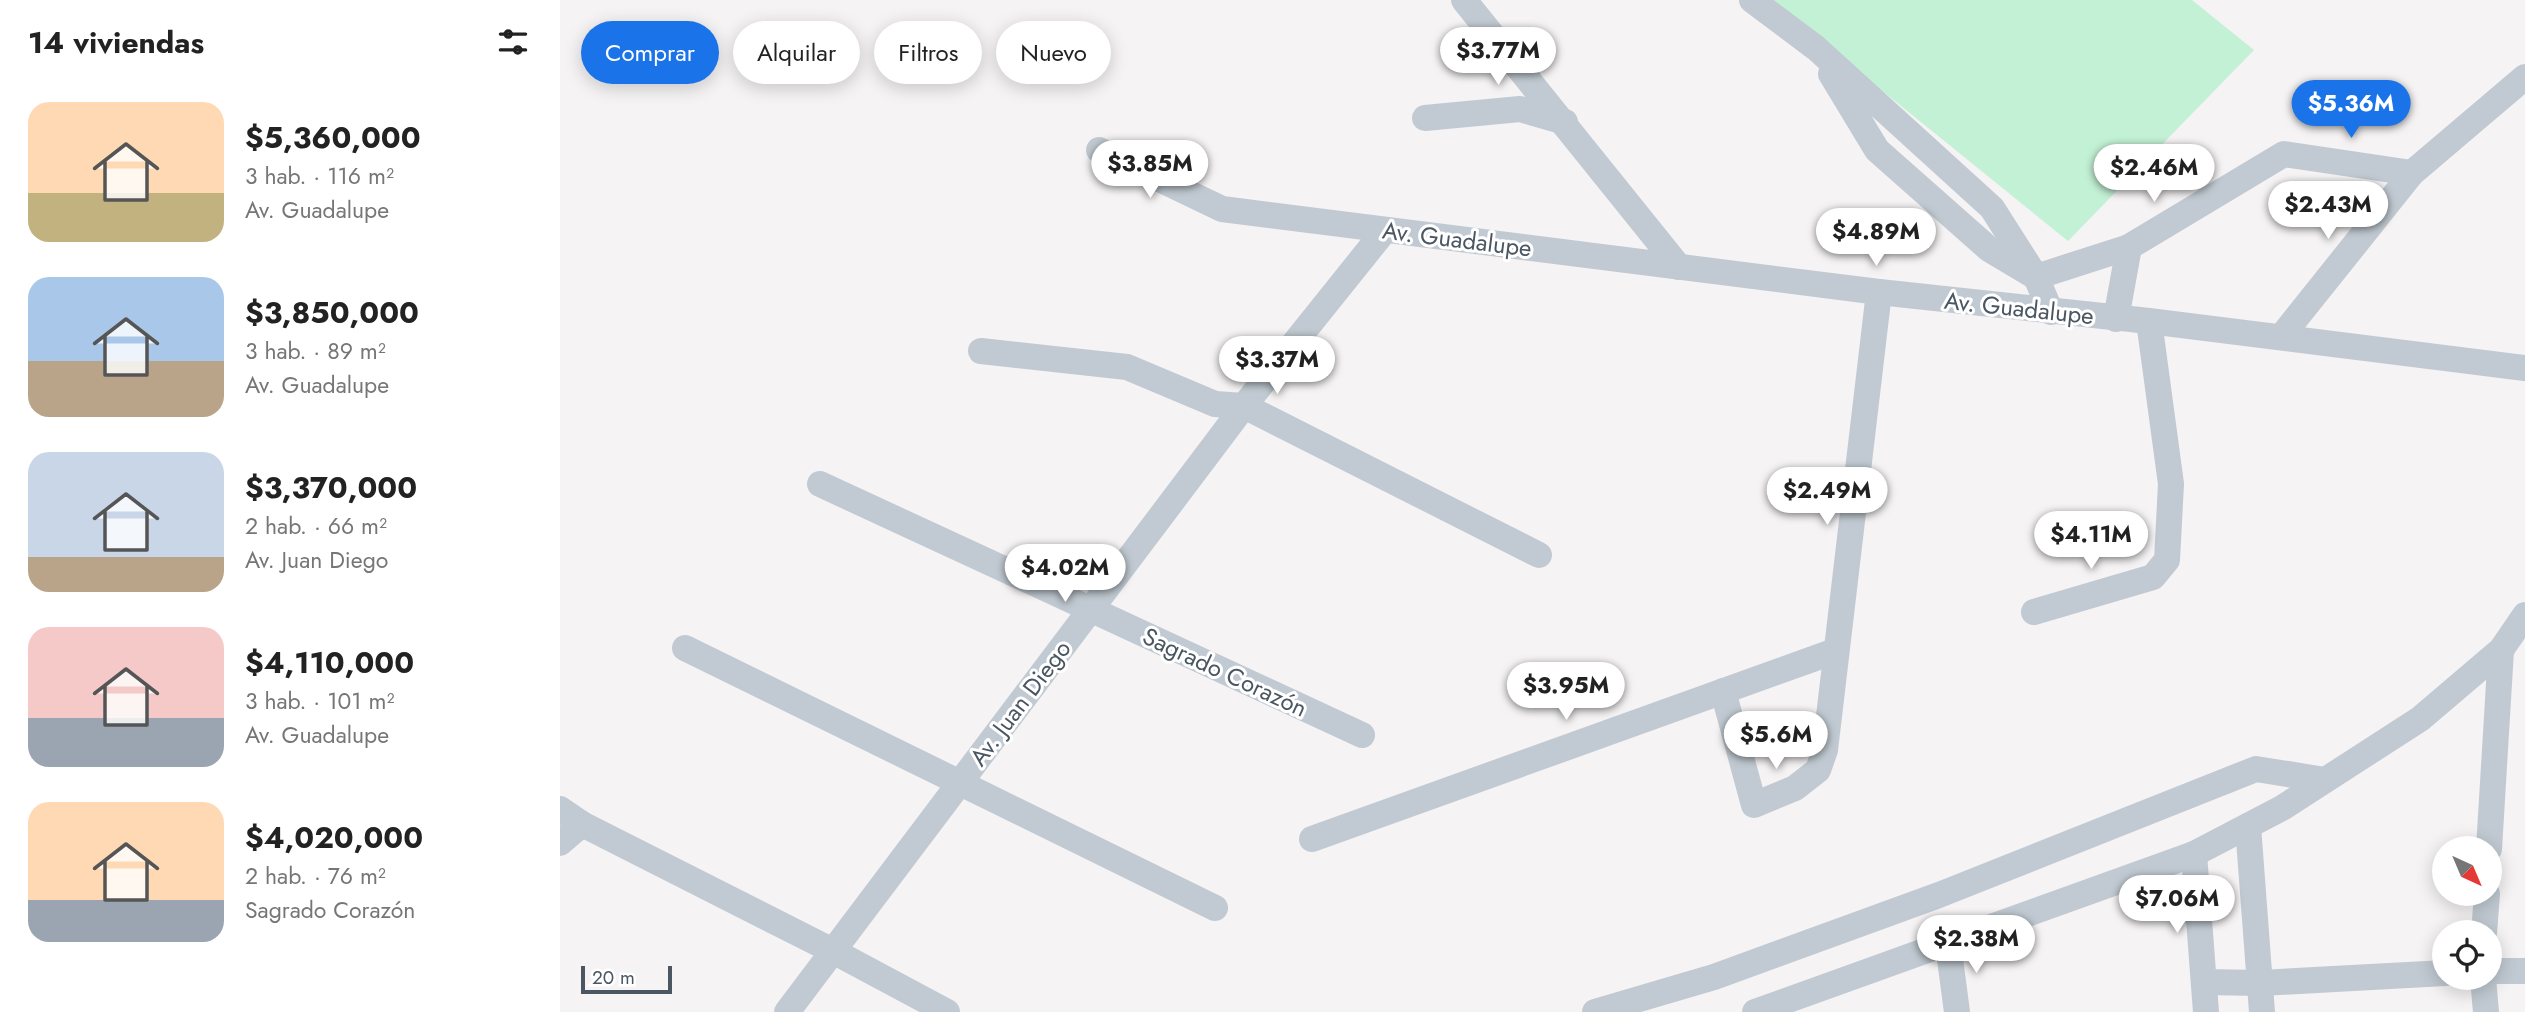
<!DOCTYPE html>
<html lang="es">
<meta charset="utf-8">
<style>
:root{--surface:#fff;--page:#f6f6f6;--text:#222;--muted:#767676;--accent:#1a73e8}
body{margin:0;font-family:Jost,sans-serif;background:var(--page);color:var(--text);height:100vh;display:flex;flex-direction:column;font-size:26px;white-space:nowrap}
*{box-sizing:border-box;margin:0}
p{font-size:23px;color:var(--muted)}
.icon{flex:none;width:38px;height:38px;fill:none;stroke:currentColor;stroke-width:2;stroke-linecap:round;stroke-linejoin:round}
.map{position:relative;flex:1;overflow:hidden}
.panel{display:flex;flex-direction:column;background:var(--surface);width:560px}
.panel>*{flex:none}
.guide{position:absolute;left:21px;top:21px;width:665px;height:63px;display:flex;gap:14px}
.needle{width:46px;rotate:136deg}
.controls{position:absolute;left:1872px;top:836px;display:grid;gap:14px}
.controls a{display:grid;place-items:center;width:70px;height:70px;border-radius:50%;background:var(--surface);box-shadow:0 4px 18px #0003;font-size:35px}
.scale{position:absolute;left:21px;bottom:18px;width:91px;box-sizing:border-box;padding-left:7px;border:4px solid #4a5661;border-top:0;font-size:19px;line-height:24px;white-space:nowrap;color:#4a5661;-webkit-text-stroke:5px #fff;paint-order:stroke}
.price{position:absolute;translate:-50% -60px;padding:0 16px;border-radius:24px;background:#fff;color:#222;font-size:23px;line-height:46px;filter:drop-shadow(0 2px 4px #0008)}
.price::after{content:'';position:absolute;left:50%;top:42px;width:21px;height:16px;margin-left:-10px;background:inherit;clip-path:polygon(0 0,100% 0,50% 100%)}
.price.current{background:var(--accent);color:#fff}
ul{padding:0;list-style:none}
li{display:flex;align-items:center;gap:21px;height:175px;padding:0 28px}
li span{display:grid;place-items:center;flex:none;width:196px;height:140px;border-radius:21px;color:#555}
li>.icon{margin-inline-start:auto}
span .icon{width:84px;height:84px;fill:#fffc;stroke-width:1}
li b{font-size:30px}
h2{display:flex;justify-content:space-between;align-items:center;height:84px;padding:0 28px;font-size:30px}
.pill{padding:0 24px;border-radius:32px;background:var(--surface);box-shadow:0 4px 18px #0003;font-size:24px;line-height:63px}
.pill.current{background:var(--accent);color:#fff}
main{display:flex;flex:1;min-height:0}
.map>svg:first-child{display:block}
</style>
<main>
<section class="panel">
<h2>14 viviendas<svg class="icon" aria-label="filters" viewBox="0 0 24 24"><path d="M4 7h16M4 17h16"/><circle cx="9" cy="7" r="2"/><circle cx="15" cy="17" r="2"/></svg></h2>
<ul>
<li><span style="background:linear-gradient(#ffd9b3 65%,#c2b280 0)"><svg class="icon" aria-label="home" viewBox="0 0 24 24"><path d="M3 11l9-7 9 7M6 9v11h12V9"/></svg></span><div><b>$5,360,000</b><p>3 hab. · 116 m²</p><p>Av. Guadalupe</p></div></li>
<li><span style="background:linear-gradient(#a9c7e8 60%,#b9a48a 0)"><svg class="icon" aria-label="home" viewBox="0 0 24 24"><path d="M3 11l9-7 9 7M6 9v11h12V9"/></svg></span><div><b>$3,850,000</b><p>3 hab. · 89 m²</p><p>Av. Guadalupe</p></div></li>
<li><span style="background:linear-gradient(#c9d6e8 75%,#b9a48a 0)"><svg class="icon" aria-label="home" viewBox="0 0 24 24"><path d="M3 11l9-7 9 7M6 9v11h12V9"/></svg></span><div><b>$3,370,000</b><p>2 hab. · 66 m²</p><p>Av. Juan Diego</p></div></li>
<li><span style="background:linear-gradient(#f6c9c9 65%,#9aa5b1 0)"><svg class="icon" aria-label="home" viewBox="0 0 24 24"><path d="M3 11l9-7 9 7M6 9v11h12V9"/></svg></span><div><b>$4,110,000</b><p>3 hab. · 101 m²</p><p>Av. Guadalupe</p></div></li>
<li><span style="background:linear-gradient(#ffd9b3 70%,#9aa5b1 0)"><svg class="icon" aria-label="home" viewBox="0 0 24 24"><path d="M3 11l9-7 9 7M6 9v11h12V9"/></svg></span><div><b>$4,020,000</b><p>2 hab. · 76 m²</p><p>Sagrado Corazón</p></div></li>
</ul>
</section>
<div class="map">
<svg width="1965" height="1012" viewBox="0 0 1965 1012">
<rect width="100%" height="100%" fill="#f5f3f3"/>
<path fill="#c3f1d5" d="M1210,0H1632L1694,50L1508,241Z"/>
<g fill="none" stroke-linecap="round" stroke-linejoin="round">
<g stroke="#c1cad2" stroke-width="26">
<path d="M904,0L1119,267"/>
<path d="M1192,0L1256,48L1432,208L1476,277L1491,312"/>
<path d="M1271,74L1317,150L1429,249L1476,277L1569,247"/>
<path d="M865,118L960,109L1005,122"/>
<path d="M539,150L662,209L1319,292L1589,321L1965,368"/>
<path d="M1556,319L1569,247L1724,154L1852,173"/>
<path d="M1721,337L1852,173L1965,77"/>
<path d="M421,351L567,367L655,404L684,406L979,555"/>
<path d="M260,484L802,735"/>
<path d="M1474,612L1593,577L1607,560L1611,484L1589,321"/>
<path d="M125,648L655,908"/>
<path d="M1163,691L1194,805L1235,788L1258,770L1265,750L1319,292"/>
<path d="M0,809L22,824L273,951L387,1012"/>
<path d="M1688,826L1702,1012"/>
<path d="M752,839L1275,651"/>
<path d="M0,843L22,824"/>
<path d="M1929,849L1941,650"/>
<path d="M1634,854L1646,1012"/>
<path d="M1924,933L1927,894"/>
<path d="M1388,944L1397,1012"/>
<path d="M1930,971H1965"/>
<path d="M1923,978L1926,1012"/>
<path d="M1644,982L1701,983L1885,973"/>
<path d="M227,1012L684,406L825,230"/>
<path d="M1035,1012L1154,977L1379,895L1696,769L1765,780"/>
<path d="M1195,1012L1634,854L1722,808L1860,719L1941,650L1965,615"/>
</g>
</g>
<g text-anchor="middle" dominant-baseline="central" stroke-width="6" stroke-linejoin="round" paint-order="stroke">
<g font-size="24" fill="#4a5661" stroke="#fff">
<text transform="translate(897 239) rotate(7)">Av. Guadalupe</text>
<text transform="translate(1459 308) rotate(6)">Av. Guadalupe</text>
<text transform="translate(665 672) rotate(25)">Sagrado Corazón</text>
<text transform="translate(460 703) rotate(-53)">Av. Juan Diego</text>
</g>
</g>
</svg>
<div class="controls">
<a><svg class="needle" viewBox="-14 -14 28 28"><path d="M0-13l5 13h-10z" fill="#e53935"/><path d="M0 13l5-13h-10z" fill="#767676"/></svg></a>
<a><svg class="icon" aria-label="locate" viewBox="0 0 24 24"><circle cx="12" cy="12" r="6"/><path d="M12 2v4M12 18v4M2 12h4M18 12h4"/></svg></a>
</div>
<div class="scale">20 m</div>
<b class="price" style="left:938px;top:87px">$3.77M</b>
<b class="price current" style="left:1791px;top:140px">$5.36M</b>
<b class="price" style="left:590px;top:200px">$3.85M</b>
<b class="price" style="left:1594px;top:204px">$2.46M</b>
<b class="price" style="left:1768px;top:241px">$2.43M</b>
<b class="price" style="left:1316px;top:268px">$4.89M</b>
<b class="price" style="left:717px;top:396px">$3.37M</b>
<b class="price" style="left:1267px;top:527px">$2.49M</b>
<b class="price" style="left:1531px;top:571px">$4.11M</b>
<b class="price" style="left:505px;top:604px">$4.02M</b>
<b class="price" style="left:1006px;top:722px">$3.95M</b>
<b class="price" style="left:1216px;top:771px">$5.6M</b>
<b class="price" style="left:1617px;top:935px">$7.06M</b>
<b class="price" style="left:1416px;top:975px">$2.38M</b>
<div class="guide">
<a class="pill current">Comprar</a>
<a class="pill">Alquilar</a>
<a class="pill">Filtros</a>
<a class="pill">Nuevo</a>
</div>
</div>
</main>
